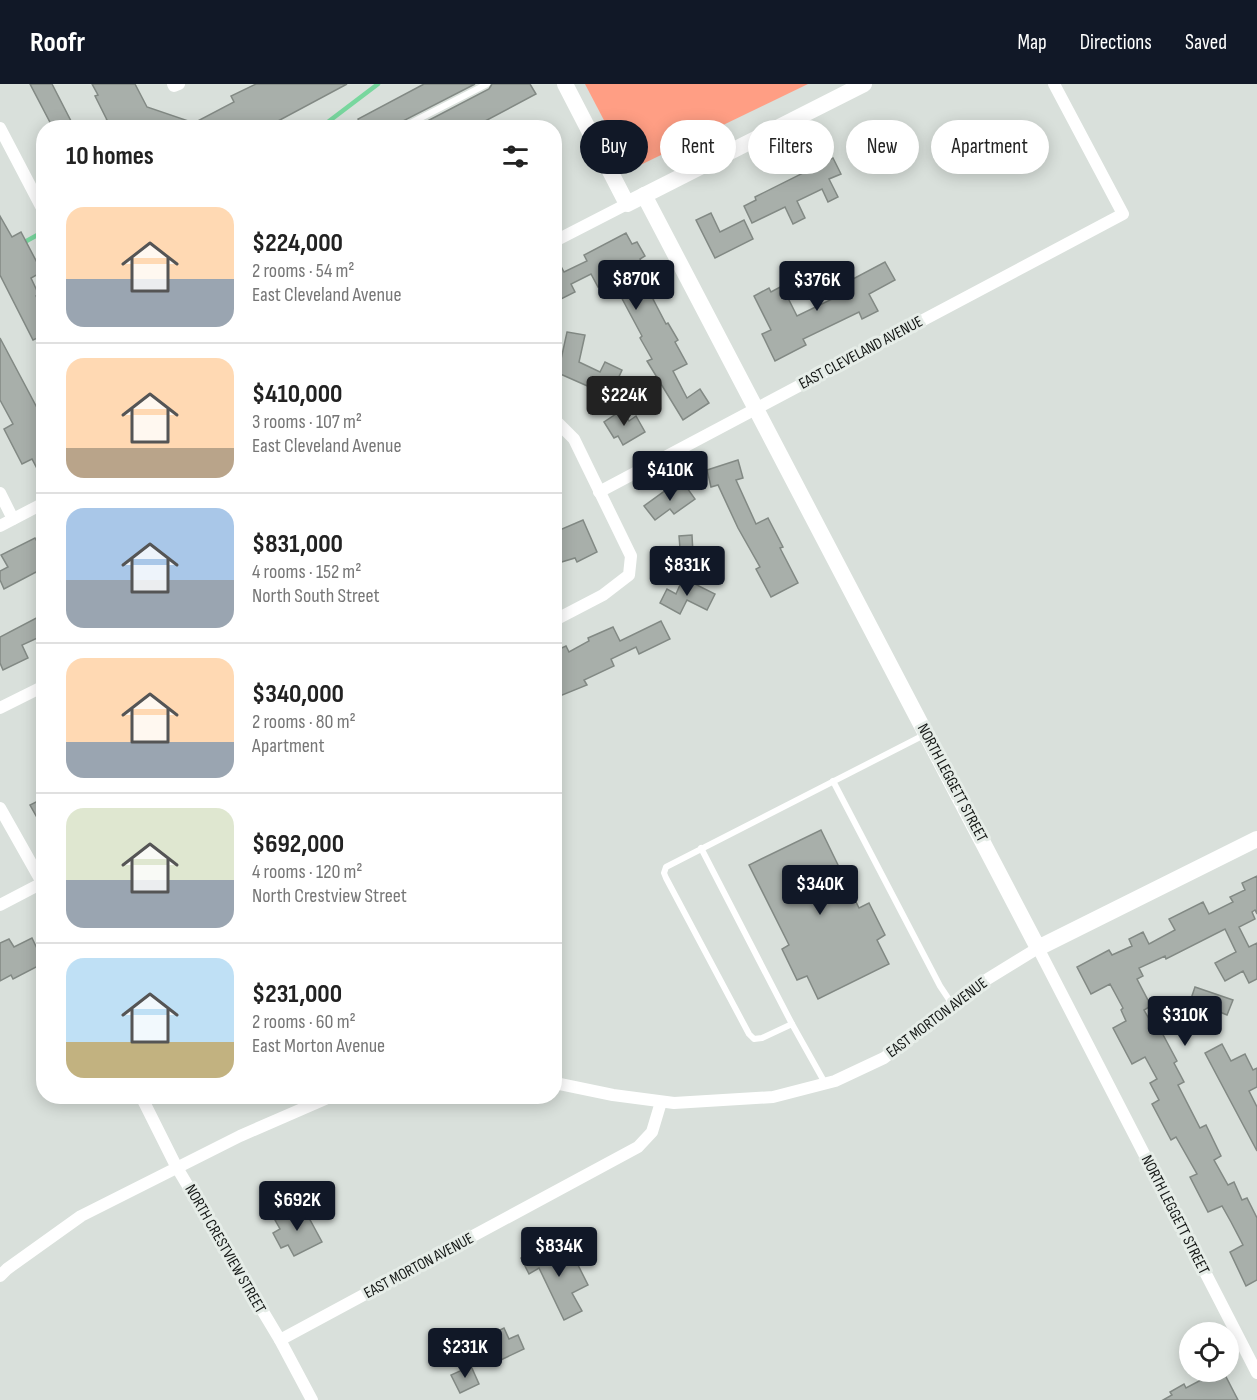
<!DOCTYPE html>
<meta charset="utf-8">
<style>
:root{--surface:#fff;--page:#f2f2f2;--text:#222;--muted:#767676;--line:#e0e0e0;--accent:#111827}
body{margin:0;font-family:"Sofia Sans Condensed",sans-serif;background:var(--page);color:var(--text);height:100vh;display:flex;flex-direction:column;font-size:22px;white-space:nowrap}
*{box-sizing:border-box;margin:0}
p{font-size:20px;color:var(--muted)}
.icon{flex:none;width:33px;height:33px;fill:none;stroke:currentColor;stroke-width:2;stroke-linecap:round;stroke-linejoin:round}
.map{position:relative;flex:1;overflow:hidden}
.sheet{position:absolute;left:36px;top:36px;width:526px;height:984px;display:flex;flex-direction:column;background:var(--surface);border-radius:24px;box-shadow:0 3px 15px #0003}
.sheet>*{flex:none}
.hud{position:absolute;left:580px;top:36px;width:570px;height:54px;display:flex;gap:12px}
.tools{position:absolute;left:1179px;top:1238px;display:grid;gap:12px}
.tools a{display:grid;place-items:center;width:60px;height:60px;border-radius:50%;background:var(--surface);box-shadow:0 3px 15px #0003;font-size:30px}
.price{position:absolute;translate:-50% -51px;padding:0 14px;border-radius:6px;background:var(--accent);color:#fff;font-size:20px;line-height:39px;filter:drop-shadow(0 2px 3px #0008)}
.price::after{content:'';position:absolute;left:50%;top:36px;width:18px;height:14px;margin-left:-9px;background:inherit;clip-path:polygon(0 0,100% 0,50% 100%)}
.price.active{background:#222;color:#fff}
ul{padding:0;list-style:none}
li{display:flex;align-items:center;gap:18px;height:150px;padding:0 30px}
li+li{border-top:2px solid var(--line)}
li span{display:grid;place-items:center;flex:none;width:168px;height:120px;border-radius:18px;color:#555}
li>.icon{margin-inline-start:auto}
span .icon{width:72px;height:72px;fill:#fffc;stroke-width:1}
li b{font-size:26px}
h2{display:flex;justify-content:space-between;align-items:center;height:72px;padding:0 30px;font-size:26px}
.pill{padding:0 21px;border-radius:27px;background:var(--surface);box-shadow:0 3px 15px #0003;font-size:21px;line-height:54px}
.pill.active{background:var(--accent);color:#fff}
header{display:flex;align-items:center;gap:36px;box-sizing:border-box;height:84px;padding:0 30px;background:var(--accent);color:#fff}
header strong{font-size:28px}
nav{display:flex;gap:33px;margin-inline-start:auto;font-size:21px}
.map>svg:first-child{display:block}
</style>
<header>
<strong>Roofr</strong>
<nav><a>Map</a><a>Directions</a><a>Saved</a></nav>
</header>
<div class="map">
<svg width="1257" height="1316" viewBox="0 0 1257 1316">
<rect width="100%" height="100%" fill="#d9e0db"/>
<path fill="#ff9e84" d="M585,0H808L630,86Z"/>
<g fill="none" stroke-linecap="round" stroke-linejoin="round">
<g stroke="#78d79e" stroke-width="4.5">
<path d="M320,44L378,0"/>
<path d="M21,160L41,149"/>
</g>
</g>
<g fill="#a8afaa" stroke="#828984" stroke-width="1.5">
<path d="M30,0H52L72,39L63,44H53Z"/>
<path d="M92,0H135L147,23L194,39L234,18L231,12L256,0H347L265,44H92L107,36L95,12L98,11Z"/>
<path d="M424,0H475L399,39L396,44H362L358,35Z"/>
<path d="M492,0H530L536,10L472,44H414L489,5Z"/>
<path d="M833,74L841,90L829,95L838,113L828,118L822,105L797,117L805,134L793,140L785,123L752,139L744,122L756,116L755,113Z"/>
<path d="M711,129L720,148L744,136L753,155L715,174L696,136Z"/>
<path d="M0,132L12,153L21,148L42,188L31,194L39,211L36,212L44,228V251L33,256L0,191Z"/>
<path d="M626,149L632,160L637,158L645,172L640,175L646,186L643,188L657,213L653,215L666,240L668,239L678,256L675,258L687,280L673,287L687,314L700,305L709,319L683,336L647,277L652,275L640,254L642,252L612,196L598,203L591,190L571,200L575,208L559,216L555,209V171L564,188L587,177L584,171Z"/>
<path d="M885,178L895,196L869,210L878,227L862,235L859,228L803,255L806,261L775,277L762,250L771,246L754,212L769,204L771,208L782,202L797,232L853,205L849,197Z"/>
<path d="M567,248L585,251L579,278L600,288L605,278L622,286L610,312L558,289Z"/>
<path d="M0,254L44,337V398L32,375L22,380L4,345L13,340L0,316Z"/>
<path d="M622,326L629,337L636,332L645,348L623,361L618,352L614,354L604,338Z"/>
<path d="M738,376L743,394L736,396L756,440L768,434L783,463L780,464L798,499L771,513L756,485L760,483L738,444L718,401L711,403L707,386Z"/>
<path d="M673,401L676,407L685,401L695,415L674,430L670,425L655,436L644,422Z"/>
<path d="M583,436L597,468L577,478L575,474L555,480V448Z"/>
<path d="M692,451L693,470L714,468L716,486L682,489L679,452Z"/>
<path d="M35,454L44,470V502L36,488L4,505L0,496V487L8,483L1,471Z"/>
<path d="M683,494L715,510L707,526L687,516L680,530L660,519L667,505L676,510Z"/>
<path d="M44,530V551L22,561L28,574L3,586L0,579V553Z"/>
<path d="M661,537L670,555L639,570L636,563L611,575L614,582L584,596L587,601L555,614V567L566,562L569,568L589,557L588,554L613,543L620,557Z"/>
<path d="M44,714V746L30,721Z"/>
<path d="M821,746L859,824L869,819L885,851L877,856L889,880L818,915L807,892L797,896L782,865L789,861L749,781Z"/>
<path d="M1257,792V830L1255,826L1252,828L1255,835L1239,843L1249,863L1257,859V895L1249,899L1243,887L1225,897L1215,879L1236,868L1225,845L1166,875L1165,872L1139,884L1143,892L1137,895L1151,922L1144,926L1157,949L1161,947L1177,977L1174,979L1184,998L1178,1001L1200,1044L1206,1041L1221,1072L1214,1076L1228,1101L1234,1098L1242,1116L1247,1114L1257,1134V1196L1246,1202L1230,1168L1243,1161L1231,1138L1222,1122L1208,1128L1190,1093L1197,1090L1176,1053L1171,1056L1152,1020L1159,1016L1150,999L1157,995L1145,973L1132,980L1113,944L1126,937L1121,926L1123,924L1110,900L1091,910L1077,883L1109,866L1112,871L1132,862L1129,855L1143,848L1149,860L1175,846L1169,835L1203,818L1209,830L1233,818L1230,813L1245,806L1242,799Z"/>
<path d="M32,854L44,879L13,895L11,891L0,897V859L9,855L14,863Z"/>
<path d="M1195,903L1233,916L1227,931L1215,926L1207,949L1182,941Z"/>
<path d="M1222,960L1231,977L1245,970L1253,986L1257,984V1003L1249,1007L1257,1023V1067L1205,969Z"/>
<path d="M302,1121L322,1158L294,1172L288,1161L281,1164L273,1149L280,1145L275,1136Z"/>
<path d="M543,1163L549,1176L570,1165L588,1201L572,1209L582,1227L564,1236L539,1184L529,1190L521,1174Z"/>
<path d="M504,1244L509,1255L518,1251L524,1265L490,1281L478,1257Z"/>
<path d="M471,1282L479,1300L460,1309L451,1291Z"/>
<path d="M1218,1287H1223L1238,1316H1163L1172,1311L1170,1308L1184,1300L1186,1304Z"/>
</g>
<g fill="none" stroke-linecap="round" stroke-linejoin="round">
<g stroke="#fff" stroke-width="6">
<path d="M401,44L487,0"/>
<path d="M833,697L940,902L952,920"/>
<path d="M701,764L792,940"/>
<path d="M825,999L792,940L762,954L754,955L749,950L666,794L664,789L666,783L926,650"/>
</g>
<g stroke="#fff" stroke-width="12">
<path d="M173,0L174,2L179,0"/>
<path d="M0,44L44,128"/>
<path d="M555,157L627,120"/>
<path d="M555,339L557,338L574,355L631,472L629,491L603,511L555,536"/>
<path d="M599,408L1123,130L1054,0"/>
<path d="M0,409L13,435"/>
<path d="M0,442L44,419"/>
<path d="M0,624L44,602"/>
<path d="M0,724L44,802"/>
<path d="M0,821L44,798"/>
<path d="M555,999L613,1011L674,1019L773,1013L835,997L884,974L930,939L968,907L1038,864L1257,1289"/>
<path d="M141,1012L176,1082L280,1256L312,1316"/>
<path d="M0,1192L7,1185L81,1132L240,1052L332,1012"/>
<path d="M280,1256L638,1063L652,1048L661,1018"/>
</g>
<g stroke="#fff" stroke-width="16">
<path d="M565,0L627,120L864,0"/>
<path d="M644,111L1038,864L1257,755"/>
</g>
</g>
<g text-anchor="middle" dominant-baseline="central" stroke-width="6" stroke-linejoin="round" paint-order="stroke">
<g font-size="16" fill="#141715" stroke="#e6ede8">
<text transform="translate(861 269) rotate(-28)">EAST CLEVELAND AVENUE</text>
<text transform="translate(952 699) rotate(62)">NORTH LEGGETT STREET</text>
<text transform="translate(937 934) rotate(-37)">EAST MORTON AVENUE</text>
<text transform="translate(1175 1131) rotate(63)">NORTH LEGGETT STREET</text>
<text transform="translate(225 1165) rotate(60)">NORTH CRESTVIEW STREET</text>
<text transform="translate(419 1182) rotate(-28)">EAST MORTON AVENUE</text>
</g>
</g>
</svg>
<div class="tools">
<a><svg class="icon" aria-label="locate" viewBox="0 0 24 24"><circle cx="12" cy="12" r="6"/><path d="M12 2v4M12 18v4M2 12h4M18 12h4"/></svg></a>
</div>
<b class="price" style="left:636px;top:227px">$870K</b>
<b class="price" style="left:817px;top:228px">$376K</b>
<b class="price active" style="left:624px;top:343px">$224K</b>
<b class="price" style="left:670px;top:418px">$410K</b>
<b class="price" style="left:687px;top:513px">$831K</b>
<b class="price" style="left:820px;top:832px">$340K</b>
<b class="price" style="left:1185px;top:963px">$310K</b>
<b class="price" style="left:297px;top:1148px">$692K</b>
<b class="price" style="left:559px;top:1194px">$834K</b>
<b class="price" style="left:465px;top:1295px">$231K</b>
<div class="hud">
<a class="pill active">Buy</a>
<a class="pill">Rent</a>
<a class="pill">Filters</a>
<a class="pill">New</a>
<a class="pill">Apartment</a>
</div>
<section class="sheet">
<h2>10 homes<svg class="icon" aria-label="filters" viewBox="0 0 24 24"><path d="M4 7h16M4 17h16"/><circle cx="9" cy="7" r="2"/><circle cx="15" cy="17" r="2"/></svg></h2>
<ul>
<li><span style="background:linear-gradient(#ffd9b3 60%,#9aa5b1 0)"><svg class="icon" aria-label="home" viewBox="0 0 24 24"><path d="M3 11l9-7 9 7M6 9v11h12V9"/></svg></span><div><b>$224,000</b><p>2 rooms · 54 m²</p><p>East Cleveland Avenue</p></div></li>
<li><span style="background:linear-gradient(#ffd9b3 75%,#b9a48a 0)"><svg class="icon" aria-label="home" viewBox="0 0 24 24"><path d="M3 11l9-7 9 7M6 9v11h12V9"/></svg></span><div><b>$410,000</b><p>3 rooms · 107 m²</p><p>East Cleveland Avenue</p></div></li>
<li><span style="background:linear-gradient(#a9c7e8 60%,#9aa5b1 0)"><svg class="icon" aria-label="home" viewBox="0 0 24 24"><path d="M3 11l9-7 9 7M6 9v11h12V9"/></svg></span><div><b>$831,000</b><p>4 rooms · 152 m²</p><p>North South Street</p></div></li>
<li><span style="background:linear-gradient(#ffd9b3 70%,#9aa5b1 0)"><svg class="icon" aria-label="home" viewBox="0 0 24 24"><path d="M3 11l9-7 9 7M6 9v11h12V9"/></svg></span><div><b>$340,000</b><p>2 rooms · 80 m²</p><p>Apartment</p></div></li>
<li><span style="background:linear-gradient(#dfe7d0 60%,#9aa5b1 0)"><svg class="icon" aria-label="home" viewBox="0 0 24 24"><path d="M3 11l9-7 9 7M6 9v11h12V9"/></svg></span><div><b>$692,000</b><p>4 rooms · 120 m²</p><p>North Crestview Street</p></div></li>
<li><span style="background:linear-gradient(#bfe0f5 70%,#c2b280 0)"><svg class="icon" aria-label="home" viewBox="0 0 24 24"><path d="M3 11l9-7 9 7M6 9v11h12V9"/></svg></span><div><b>$231,000</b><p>2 rooms · 60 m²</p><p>East Morton Avenue</p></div></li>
</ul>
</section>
</div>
